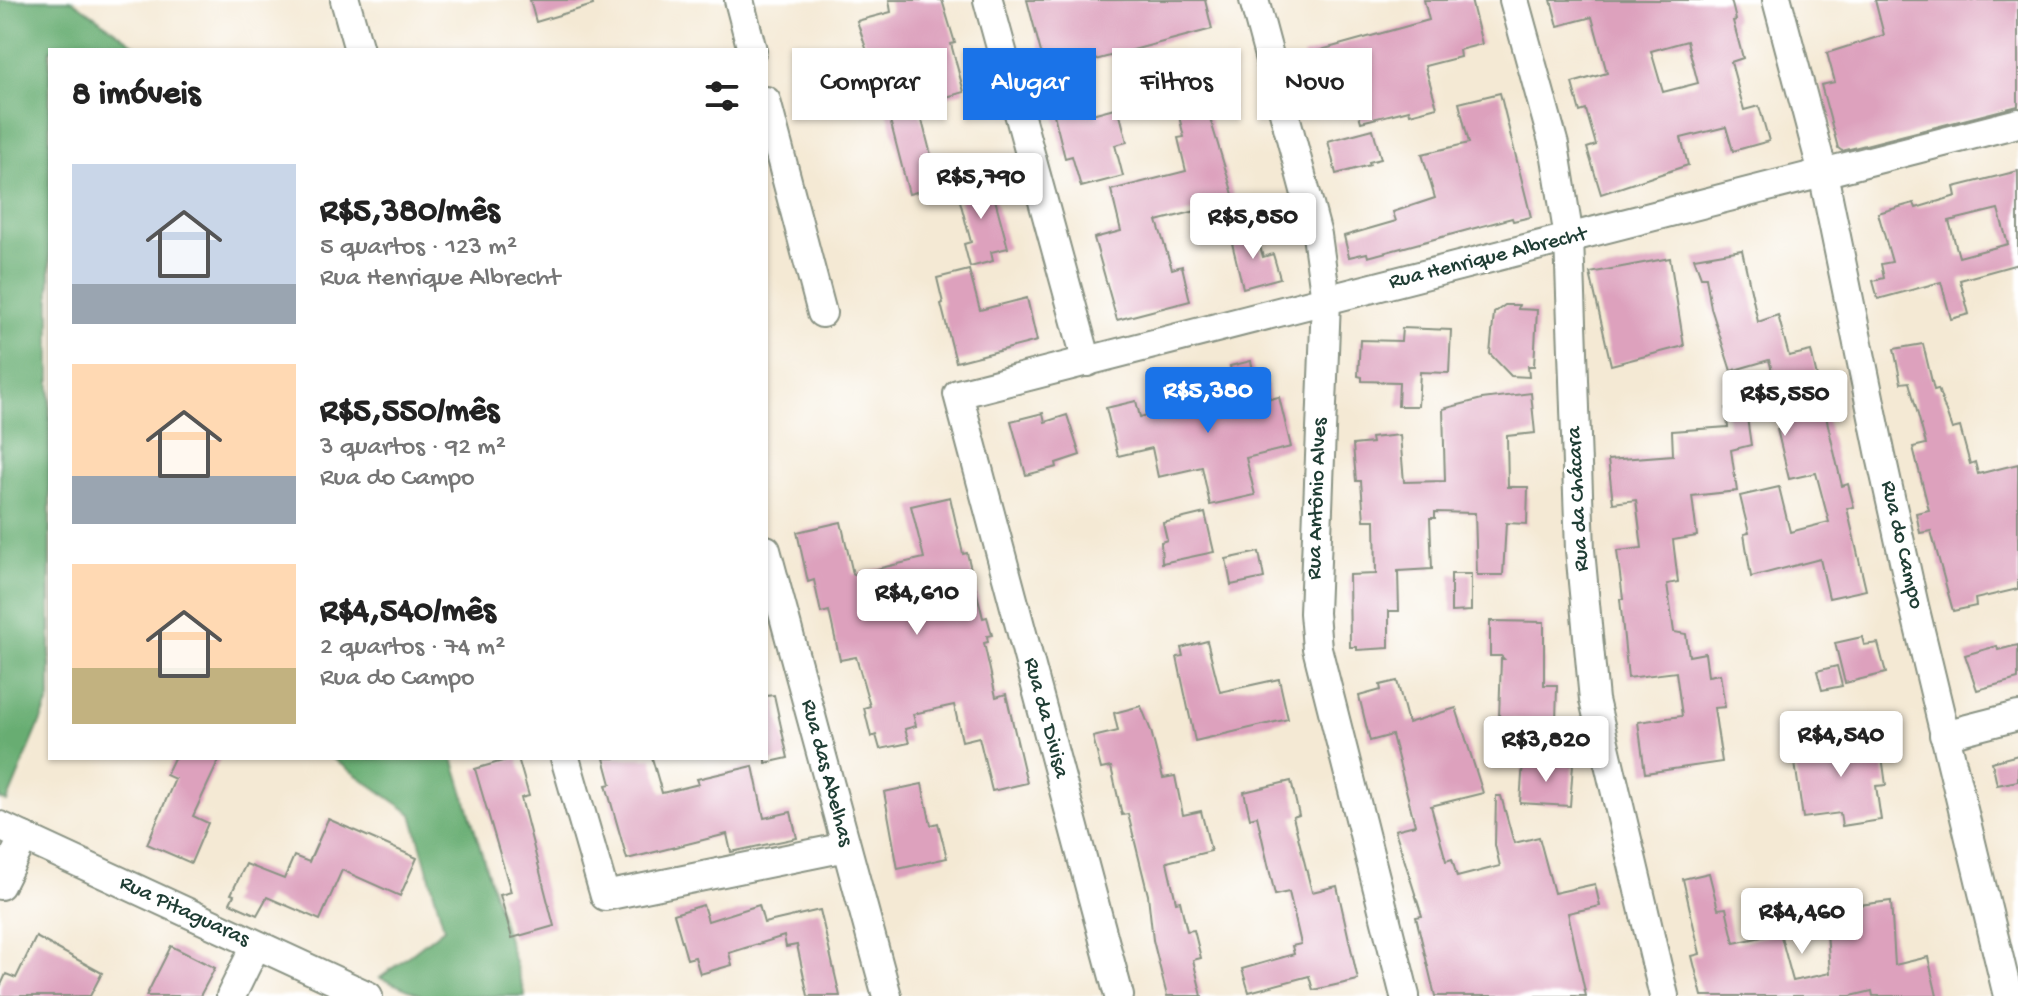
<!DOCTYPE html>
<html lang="pt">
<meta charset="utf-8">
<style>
:root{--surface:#fff;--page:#f6f6f6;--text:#222;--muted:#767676;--accent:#1a73e8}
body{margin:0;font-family:"Gochi Hand",sans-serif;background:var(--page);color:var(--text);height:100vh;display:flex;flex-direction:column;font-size:30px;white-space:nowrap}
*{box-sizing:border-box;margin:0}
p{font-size:26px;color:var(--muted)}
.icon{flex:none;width:44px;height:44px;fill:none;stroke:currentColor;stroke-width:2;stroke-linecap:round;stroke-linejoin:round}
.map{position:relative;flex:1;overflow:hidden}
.drawer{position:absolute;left:48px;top:48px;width:720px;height:712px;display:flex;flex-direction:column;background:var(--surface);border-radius:0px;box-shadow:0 2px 6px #0004}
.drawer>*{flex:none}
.banner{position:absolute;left:792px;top:48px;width:760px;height:72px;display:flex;gap:16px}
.price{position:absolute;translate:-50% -68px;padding:0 18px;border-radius:8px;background:#fff;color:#222;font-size:26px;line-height:52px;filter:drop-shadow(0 2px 4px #0008)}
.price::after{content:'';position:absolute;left:50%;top:48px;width:24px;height:18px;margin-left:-12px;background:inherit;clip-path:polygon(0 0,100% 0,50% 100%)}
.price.current{background:var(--accent);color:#fff}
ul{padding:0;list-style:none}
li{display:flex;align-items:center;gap:24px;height:200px;padding:0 24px}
li span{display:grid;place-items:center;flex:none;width:224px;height:160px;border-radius:0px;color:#555}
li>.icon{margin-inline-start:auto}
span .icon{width:96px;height:96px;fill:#fffc;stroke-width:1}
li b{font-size:34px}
h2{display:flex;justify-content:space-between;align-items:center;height:96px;padding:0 24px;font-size:34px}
.tag{padding:0 28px;border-radius:0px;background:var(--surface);box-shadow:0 2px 6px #0004;font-size:28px;line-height:72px}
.tag.current{background:var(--accent);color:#fff}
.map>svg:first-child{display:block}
</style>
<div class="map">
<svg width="2018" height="996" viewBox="0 0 2018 996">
<rect width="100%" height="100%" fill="#fff"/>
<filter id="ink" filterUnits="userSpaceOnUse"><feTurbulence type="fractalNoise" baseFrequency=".0125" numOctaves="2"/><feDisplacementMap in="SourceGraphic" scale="16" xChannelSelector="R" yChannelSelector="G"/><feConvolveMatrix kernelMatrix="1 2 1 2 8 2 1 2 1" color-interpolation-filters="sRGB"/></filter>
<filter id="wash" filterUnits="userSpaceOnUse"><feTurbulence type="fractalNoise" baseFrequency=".006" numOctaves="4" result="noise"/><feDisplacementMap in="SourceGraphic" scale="32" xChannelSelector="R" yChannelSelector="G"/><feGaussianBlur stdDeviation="1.8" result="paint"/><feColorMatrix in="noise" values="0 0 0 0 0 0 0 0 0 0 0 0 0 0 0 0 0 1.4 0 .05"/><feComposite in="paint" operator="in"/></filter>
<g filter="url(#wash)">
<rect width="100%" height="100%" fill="#f4e9d4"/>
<g fill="#68ad72" stroke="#447553" stroke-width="2">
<path d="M0,0H72L142,50H50V699L7,802L0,799Z"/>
<path d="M332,758H453L525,996H423L380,978L444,928L412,814Z"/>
</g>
<g id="blocks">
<g fill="#dda1bd" fill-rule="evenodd">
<path d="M530,0H592L593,5L536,22Z"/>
<path d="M889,0H942L955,43L951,44L964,92L918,105L939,186L909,194L891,124L857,21L891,12Z"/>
<path d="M1027,0H1205L1212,29L1080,64L1092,114L1118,107L1127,142L1115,145L1123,176L1081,187L1072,156L1065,158L1044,75H1047Z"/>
<path d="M1424,0H1471L1482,44L1459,50L1460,57L1425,66L1437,107L1410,114L1409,110L1361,122L1351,84L1313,94L1303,55L1429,20Z"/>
<path d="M1551,0H1731L1736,20L1733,21L1743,58L1731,62L1744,110L1759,106L1769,141L1733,151L1726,127L1681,138L1688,165L1601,194L1587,148L1596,145L1586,110L1580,112L1572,83L1607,73L1592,17L1558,26ZM1687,41L1698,83L1663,92L1651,51Z"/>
<path d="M1875,0H2018V106L1842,151L1838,148L1821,85L1835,82L1827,53L1884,35Z"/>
<path d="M1224,75L1233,109L1209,115L1235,201L1157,221L1172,269L1182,266L1190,301L1117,320L1094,238L1121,231L1111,190L1186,171L1178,138L1184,137L1178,112L1184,109L1179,88Z"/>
<path d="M1500,93L1531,217L1513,221L1512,218L1368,257L1367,253L1349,257L1344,236L1396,221L1393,212L1435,198L1422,154L1469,143L1459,103Z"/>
<path d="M1373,129L1381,159L1369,162L1370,165L1336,174L1328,141Z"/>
<path d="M2018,171V264L1960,280L1969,314L1951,319L1941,282L1878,299L1873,281L1884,278L1881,264L1892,262L1878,213L1914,203L1916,208L1956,196L1954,187ZM1998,209L2008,244L1959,257L1949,221Z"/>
<path d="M989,177L1008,248L991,252L993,261L970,267L964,244L971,242L956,186Z"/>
<path d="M1256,232L1263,257L1273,254L1280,278L1243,288L1231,239Z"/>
<path d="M1742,250L1758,322L1778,315L1789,356L1811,351L1842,486L1848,484L1854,507L1847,508L1866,590L1829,598L1820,559L1751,577L1744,534L1749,533L1740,496L1779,487L1790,532L1829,522L1816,473L1789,479L1777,429L1788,427L1769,360L1731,371L1711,308L1706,277H1701L1694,258Z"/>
<path d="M1670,258L1684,346L1611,365L1590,273Z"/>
<path d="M969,270L980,310L1027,298L1037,341L956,362L941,304L943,303L937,278Z"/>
<path d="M1505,305H1519L1518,309L1537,310L1534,366H1528L1529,377L1511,376L1490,354L1494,313Z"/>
<path d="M1402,328L1451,330L1449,373L1420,372L1418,406H1398L1399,382L1362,381V377L1358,376L1360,340L1401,341Z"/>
<path d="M1923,344L1934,390L1938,389L1952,429L1960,427L1970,464L1975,462L1978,474L2018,464V589L1975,599L1976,606L1953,611L1931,531L1920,533L1916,513L1929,510L1913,447L1926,444L1909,382L1901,383L1894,349Z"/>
<path d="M1251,361L1257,386L1267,384L1270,399L1279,397L1291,447L1246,458L1255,495L1210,505L1202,467L1158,477L1152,448L1118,456L1106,408L1136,401L1140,417L1189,405L1188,400L1235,389L1230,366Z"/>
<path d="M1531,393L1535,433L1507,436L1508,487H1528L1527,524L1506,523L1503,575H1477L1475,513L1435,512V518H1430L1432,569L1398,571L1399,611H1389V648L1357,650V647H1350L1349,575L1376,574L1375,520H1364L1361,481H1356L1353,445L1372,443L1371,438L1400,435L1404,482L1445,481L1443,409L1482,399Z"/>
<path d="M1745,404L1751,445L1731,450L1737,491L1692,496L1697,536L1673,540L1678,582L1667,584L1674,632L1686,634L1689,656L1705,653L1708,676L1720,674L1725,707L1714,708L1722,762L1645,773L1638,722L1682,716L1676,672L1628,678L1620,599H1623L1617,551L1642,548L1636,500L1613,503L1608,460L1673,455L1672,431L1728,427L1726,408Z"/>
<path d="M1043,413L1045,422L1067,415L1080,455L1056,463L1057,467L1026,475L1011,421Z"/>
<path d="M950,497L963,554L967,553L983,618L987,617L992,635L987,636L988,642L984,643L996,697L1006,694L1027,783L992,791L979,737L962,741L954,705L913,714L916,726L905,729L909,743L880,749L876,735L871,737L864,708L870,706L856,657L840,660L829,611L821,613L814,580L808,582L797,532L841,522L853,574L859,573L924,558L911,506Z"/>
<path d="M1205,513L1214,552L1162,563L1161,542L1167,540L1163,523Z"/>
<path d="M1259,552L1264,578L1231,585L1226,559Z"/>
<path d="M1451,574H1471V611L1451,612Z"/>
<path d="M1490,621L1544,622V685H1557L1556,722L1499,718L1501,659H1504L1501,656H1490Z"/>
<path d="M1862,637L1864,645L1878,643L1886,673L1845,683L1835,643Z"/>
<path d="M1207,641L1220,692L1279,679L1288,719L1195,741L1177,657L1183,656L1181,648Z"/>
<path d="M2018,645V679L1977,690L1965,655L1997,646L1998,650Z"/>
<path d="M1837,666L1842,686L1822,690L1817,671Z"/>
<path d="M1397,681L1408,723L1456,708L1483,793L1431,806L1446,861L1452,859L1457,877L1500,866L1495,845L1496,796H1501L1514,843L1539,837L1554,893L1595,884L1600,906L1568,913L1586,996H1435L1416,917L1422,916L1395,830L1415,825L1392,735L1370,741L1359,696L1381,690L1380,685Z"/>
<path d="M774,695L788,758L766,763V696Z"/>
<path d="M1141,706L1151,731L1163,778L1175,776L1183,815L1201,811L1211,851L1167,862L1176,902L1180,901L1187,931L1194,930L1201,958L1193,960L1202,996H1167L1153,940L1148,895L1128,814L1122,815L1111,767L1101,769L1093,737L1118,731L1114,713Z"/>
<path d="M1879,735L1886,785L1876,786L1881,820L1842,826L1840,813L1803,818L1793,749Z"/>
<path d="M2018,755V781L1997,785L1992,762Z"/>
<path d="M174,758H220L193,816L208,823L191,863L147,844L175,779L166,775Z"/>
<path d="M513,758H518L529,796L521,798L554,926L512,938L500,895L511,892L475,769Z"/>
<path d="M604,758H652L662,793L699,784L697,779L753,766L764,818L791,812L797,838L731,852L727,834L627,859L606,785L611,784Z"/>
<path d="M1523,761L1573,764L1570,806L1520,803Z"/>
<path d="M1291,781L1299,815L1293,817L1312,892L1337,886L1358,980L1313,990L1309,976L1249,992L1242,969L1294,954L1292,946L1301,944L1289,892L1275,895L1257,816L1250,818L1244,792Z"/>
<path d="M922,784L931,825L938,823L947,858L898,869L884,792Z"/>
<path d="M328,819L417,858L400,896L342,870L320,920L267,897L257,915L230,903L234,895L231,894L246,864L284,879L294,856L309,862Z"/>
<path d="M1709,873L1718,909L1726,908L1734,943L1780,933L1793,981L1830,973L1827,932L1845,929L1844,907L1891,901L1895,965L1928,957L1937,996H1873L1872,991L1851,996H1702L1692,956L1700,954L1683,879Z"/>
<path d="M703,905L708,921L759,905L764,923L820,910L840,996H808L797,945L786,947L784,936L729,953L732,965L700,974L695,957L687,959L674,914Z"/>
<path d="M36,937L102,973L90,996H0V987L6,974L16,978Z"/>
<path d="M171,946L215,968L200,996H146Z"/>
</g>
</g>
</g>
<g filter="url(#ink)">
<use href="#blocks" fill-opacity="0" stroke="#8a9384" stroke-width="2"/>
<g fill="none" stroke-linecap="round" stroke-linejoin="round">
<g stroke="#8a9384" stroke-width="32">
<g id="minor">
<path d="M345,0L359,50"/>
<path d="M739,0L752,50"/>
<path d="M988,0L1087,362"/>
<path d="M1254,0L1317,235L1326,300L1314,613L1317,648L1405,996"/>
<path d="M1514,0L1554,145L1569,238L1580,550L1594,700L1664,996"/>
<path d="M1777,0L1823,173L1881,456L1914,606L2008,996"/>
<path d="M766,101L822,313"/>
<path d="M766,550L887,996"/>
<path d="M1944,735L2018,716"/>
<path d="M565,758L605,896L846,847"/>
<path d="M0,826L368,996"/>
<path d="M0,885L24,837"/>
<path d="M231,996L256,945"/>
<path d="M1119,996L958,394L2018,123"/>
</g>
</g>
<use href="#minor" stroke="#fff" stroke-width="28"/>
</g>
</g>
<g text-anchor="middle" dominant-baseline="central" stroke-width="6" stroke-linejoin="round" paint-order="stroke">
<g font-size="22" fill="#1f3d34" stroke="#fff">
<text transform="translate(1488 259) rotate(-14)">Rua Henrique Albrecht</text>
<text transform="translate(1318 499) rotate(-88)">Rua Antônio Alves</text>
<text transform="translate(1579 499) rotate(-93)">Rua da Chácara</text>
<text transform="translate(1901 545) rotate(77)">Rua do Campo</text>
<text transform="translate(1045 718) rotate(75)">Rua da Divisa</text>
<text transform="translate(826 773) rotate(75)">Rua das Abelhas</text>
<text transform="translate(184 912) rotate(25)">Rua Pitaguaras</text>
</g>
</g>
</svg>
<b class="price" style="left:981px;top:221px">R$5,790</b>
<b class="price" style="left:1253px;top:261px">R$5,850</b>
<b class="price current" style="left:1208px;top:435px">R$5,380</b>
<b class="price" style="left:1785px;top:438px">R$5,550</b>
<b class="price" style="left:917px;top:637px">R$4,610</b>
<b class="price" style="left:1841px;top:779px">R$4,540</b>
<b class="price" style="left:1546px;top:784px">R$3,820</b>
<b class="price" style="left:1802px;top:956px">R$4,460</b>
<div class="banner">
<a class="tag">Comprar</a>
<a class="tag current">Alugar</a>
<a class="tag">Filtros</a>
<a class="tag">Novo</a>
</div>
<section class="drawer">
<h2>8 imóveis<svg class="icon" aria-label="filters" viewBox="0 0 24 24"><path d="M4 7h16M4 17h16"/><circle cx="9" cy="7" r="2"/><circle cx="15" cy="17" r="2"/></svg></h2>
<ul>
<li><span style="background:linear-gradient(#c9d6e8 75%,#9aa5b1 0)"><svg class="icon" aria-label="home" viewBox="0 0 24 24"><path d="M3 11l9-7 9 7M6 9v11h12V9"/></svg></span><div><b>R$5,380/mês</b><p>5 quartos · 123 m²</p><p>Rua Henrique Albrecht</p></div></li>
<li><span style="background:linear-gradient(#ffd9b3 70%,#9aa5b1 0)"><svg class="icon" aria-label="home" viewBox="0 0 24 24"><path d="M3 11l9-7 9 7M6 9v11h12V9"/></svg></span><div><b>R$5,550/mês</b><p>3 quartos · 92 m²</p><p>Rua do Campo</p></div></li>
<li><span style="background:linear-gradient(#ffd9b3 65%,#c2b280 0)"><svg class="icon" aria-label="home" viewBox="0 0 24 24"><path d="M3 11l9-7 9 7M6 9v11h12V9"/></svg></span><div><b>R$4,540/mês</b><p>2 quartos · 74 m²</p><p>Rua do Campo</p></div></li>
</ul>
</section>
</div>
